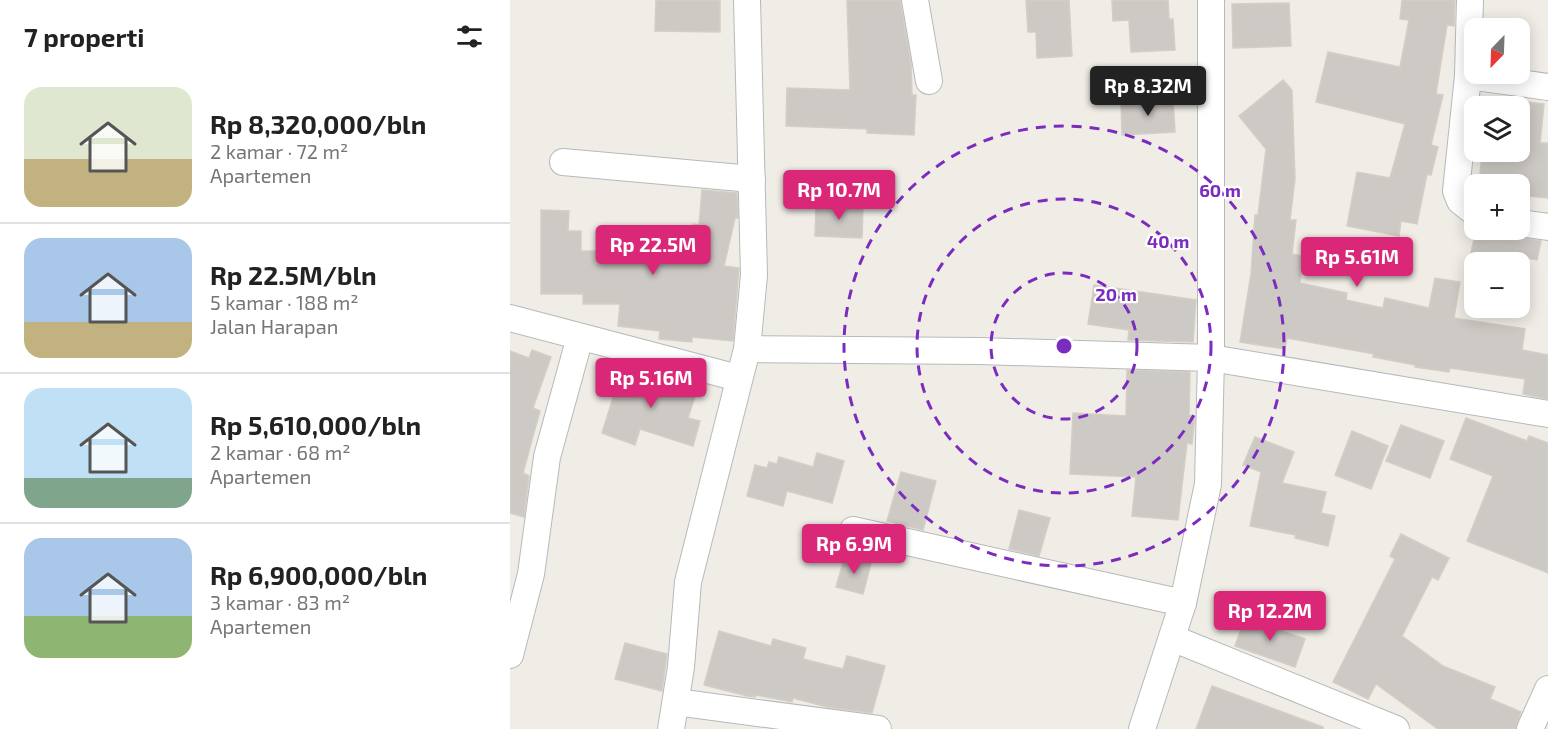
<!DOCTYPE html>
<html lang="id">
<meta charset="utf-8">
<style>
:root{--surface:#fff;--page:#f6f6f6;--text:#222;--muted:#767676;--line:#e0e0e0;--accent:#db2777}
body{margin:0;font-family:"Exo 2",sans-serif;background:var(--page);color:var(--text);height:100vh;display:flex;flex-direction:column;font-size:22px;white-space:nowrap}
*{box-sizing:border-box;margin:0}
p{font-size:20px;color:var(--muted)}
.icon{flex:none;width:33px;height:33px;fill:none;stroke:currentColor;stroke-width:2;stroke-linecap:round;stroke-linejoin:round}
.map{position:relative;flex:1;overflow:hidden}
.sheet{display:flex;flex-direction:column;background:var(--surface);width:510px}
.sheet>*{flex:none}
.needle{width:39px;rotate:203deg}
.controls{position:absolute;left:954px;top:18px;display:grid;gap:12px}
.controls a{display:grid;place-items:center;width:66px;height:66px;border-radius:12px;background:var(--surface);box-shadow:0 3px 15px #0003;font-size:30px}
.price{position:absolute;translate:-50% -51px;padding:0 14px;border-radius:6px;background:var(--accent);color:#fff;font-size:20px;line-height:39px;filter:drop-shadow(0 2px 3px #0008)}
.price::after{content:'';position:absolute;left:50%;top:36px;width:18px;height:14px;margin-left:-9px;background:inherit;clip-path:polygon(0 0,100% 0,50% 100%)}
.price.selected{background:#222;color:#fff}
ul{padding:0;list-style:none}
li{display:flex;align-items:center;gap:18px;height:150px;padding:0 24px}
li+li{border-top:2px solid var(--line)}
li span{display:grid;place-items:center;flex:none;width:168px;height:120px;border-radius:18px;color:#555}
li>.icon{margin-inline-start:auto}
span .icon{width:72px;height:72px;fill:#fffc;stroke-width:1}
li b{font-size:26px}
h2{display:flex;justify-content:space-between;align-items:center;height:72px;padding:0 24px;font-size:26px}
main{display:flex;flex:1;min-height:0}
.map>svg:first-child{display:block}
</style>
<main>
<section class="sheet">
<h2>7 properti<svg class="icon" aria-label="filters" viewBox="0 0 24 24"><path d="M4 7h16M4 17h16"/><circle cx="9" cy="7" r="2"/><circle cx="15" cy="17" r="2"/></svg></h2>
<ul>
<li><span style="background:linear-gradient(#dfe7d0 60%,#c2b280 0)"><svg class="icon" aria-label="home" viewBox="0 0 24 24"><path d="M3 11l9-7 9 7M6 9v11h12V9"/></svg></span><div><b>Rp 8,320,000/bln</b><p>2 kamar · 72 m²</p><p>Apartemen</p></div></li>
<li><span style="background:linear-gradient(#a9c7e8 70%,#c2b280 0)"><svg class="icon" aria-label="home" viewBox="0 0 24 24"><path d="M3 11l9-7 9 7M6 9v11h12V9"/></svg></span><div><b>Rp 22.5M/bln</b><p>5 kamar · 188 m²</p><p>Jalan Harapan</p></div></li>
<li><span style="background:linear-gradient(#bfe0f5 75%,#7fa58c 0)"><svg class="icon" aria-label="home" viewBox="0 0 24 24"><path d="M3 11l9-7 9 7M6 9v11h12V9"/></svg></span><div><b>Rp 5,610,000/bln</b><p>2 kamar · 68 m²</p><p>Apartemen</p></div></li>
<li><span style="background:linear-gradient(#a9c7e8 65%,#8fb573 0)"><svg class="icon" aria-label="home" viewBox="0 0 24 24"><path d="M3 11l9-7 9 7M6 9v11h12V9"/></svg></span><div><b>Rp 6,900,000/bln</b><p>3 kamar · 83 m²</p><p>Apartemen</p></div></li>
</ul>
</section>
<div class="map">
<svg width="1038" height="729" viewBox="0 0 1038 729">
<rect width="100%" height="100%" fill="#f0ede6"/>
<g fill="#cdc9c5" stroke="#d5cec4" stroke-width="1.5">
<path d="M146,0H210V32L145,31Z"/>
<path d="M337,0H390L401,64L402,95H406L404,135L357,133V129L276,126L277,88L340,90Z"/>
<path d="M516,0H559L562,56L527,58L526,32H518Z"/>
<path d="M602,0H658L659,19H663L665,50L621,52L619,20L603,21Z"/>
<path d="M892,0H945L944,26L937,25L926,94L933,95L921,145L928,147L921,175L917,174L907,224L891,221L889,236L837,226L847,172L880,178L895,124L806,102L818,52L890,67L899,20L890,19Z"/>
<path d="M779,3L781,46L723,48L722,4Z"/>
<path d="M773,80L782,90L785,179L780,220H786L782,254L793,256L790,283L837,293L836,300L873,308L875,298L919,308L925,278L950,282L944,318L1015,329L1012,350L1038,355V399L1013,394L1015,379L940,368L939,372L905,367V365L863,357L864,354L777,338L775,349L730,342L741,274L745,215H748L756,149L729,116Z"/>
<path d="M663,99L665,132L612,135L611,102Z"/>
<path d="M1010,101L1034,104L1030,143H1038V198L1010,195V184H969L972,153L1010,157Z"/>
<path d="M192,190L227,193L228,218H225L214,266L229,268L223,341L182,337V342L149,339L150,331L108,326L110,304H73V294H31V210L59,211L58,231H71V251H116L176,258L183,224L189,225Z"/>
<path d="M306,204L353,206L352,238L305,236Z"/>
<path d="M966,230L1031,241L1027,260L1011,257L1010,262H959Z"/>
<path d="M584,285L686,300L683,342L618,340L619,330L578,324Z"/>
<path d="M22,350L41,357L23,408L30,411L13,473L19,476L14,517L0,513V351L19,358Z"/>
<path d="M113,366L187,390L178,418L190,421L183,446L130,429L125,445L92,433Z"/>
<path d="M617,370L680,372L679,415L685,416L682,444L677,443L668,520L622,516L626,477L560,474L563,413L616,416Z"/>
<path d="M956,418L1017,441L1019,436L1038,443V573L957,541L983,476L940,459Z"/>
<path d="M891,425L934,441L920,478L876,461Z"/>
<path d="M842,431L878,446L861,489L825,475Z"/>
<path d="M745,437L784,452L772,483L816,492L811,513L825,516L818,546L785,538L786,535L740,526L751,472L733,465Z"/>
<path d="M307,453L334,461L322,503L277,491L273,506L237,496L245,465L257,468L259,462L267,464L269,457L303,467Z"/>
<path d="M391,472L426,481L413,530L377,521Z"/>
<path d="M509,510L540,518L529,556L499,549Z"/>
<path d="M891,534L939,558L928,580L922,577L892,636L933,666L985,687L980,699L1011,712L1005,729H928L866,684L858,699L823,682L885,559L880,556Z"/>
<path d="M335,556L361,563L353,594L326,587Z"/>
<path d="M735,618L795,639L785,667L725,646Z"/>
<path d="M209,631L261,646L263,639L296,648L293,659L333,669L337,656L375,666L362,713L317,707L283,698L282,702L246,695L245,697L237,696L194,685Z"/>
<path d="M115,643L157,654L152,691L105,679Z"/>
<path d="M702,686L813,727V729H686Z"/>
</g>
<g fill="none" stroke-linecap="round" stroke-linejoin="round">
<g stroke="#b6b9bc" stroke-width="28">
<g id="minor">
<path d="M405,0L419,81"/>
<path d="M960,0L958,76L946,191L950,201L964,212"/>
<path d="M958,76L1038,87"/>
<path d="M53,162L242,179"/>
<path d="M1010,223L1038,227"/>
<path d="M0,318L228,378"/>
<path d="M237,349L469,351L701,358L1038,414"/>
<path d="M343,530L673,603"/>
<path d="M662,638L886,729"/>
<path d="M0,655L21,574L37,457L70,337"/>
<path d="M166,702L368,729"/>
<path d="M161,729L171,667L178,582L237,349L244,275L237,0"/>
<path d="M632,729L673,603L698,484L701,358V0"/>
<path d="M1020,729L1038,689"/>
</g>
</g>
<use href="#minor" stroke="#fff" stroke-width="26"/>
</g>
<g fill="none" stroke="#7b2cbf" stroke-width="3" stroke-dasharray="10 8">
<circle cx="554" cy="346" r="73"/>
<circle cx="554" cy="346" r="147"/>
<circle cx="554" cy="346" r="220"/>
</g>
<circle cx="554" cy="346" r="9" fill="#7b2cbf" stroke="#fff" stroke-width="3"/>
<g font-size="18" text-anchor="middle" font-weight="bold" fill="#7b2cbf" stroke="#fff" stroke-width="4.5" stroke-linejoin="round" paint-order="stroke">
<text x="710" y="197">60 m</text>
<text x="658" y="248">40 m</text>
<text x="606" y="301">20 m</text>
</g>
</svg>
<div class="controls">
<a><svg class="needle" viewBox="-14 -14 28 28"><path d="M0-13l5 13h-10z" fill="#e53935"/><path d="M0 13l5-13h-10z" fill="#767676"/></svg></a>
<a><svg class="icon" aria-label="layers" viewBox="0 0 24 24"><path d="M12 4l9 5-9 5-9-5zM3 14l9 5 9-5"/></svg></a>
<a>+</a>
<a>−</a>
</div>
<b class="price selected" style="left:638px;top:117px">Rp 8.32M</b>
<b class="price" style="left:329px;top:221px">Rp 10.7M</b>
<b class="price" style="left:143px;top:276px">Rp 22.5M</b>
<b class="price" style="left:847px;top:288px">Rp 5.61M</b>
<b class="price" style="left:141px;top:409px">Rp 5.16M</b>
<b class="price" style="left:344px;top:575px">Rp 6.9M</b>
<b class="price" style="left:760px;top:642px">Rp 12.2M</b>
</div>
</main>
